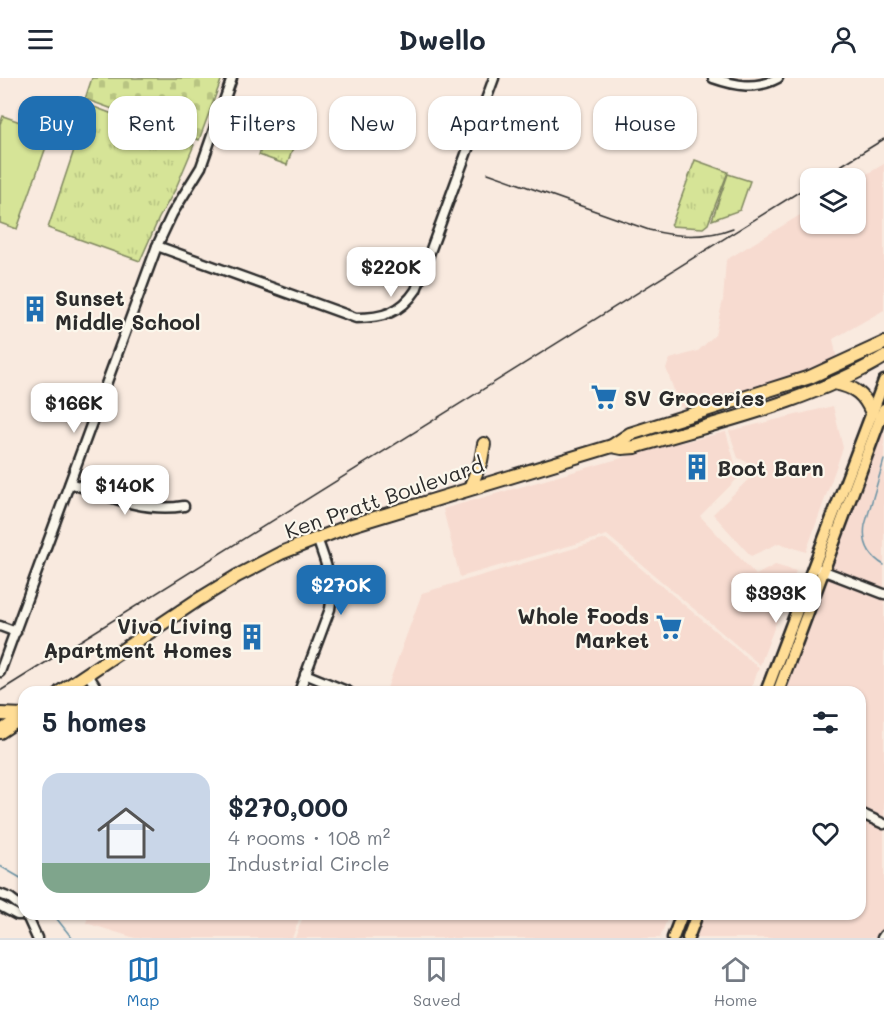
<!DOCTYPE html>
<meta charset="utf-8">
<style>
:root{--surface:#fff;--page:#f6f6f7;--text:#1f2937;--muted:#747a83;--line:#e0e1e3;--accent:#1f6fb2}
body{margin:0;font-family:Mali,sans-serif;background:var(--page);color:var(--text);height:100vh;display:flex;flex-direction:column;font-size:22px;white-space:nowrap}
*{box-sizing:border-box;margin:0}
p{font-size:20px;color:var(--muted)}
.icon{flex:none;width:33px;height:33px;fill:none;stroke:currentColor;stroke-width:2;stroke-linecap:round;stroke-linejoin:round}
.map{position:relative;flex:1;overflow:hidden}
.side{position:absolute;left:18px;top:608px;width:848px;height:234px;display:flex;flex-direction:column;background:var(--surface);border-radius:18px;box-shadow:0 2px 4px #0004}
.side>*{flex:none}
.banner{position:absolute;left:18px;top:18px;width:849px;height:54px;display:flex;gap:12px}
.fabs{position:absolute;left:800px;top:90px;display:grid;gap:12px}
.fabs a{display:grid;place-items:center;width:66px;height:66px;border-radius:12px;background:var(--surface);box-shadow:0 2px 4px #0004;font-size:30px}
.price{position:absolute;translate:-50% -51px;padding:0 14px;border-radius:12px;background:#fff;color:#222;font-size:20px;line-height:39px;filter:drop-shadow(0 2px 3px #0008)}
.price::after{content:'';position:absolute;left:50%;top:36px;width:18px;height:14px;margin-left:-9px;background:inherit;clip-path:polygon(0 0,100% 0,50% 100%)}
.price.on{background:var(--accent);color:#fff}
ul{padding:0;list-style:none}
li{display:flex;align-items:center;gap:18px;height:150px;padding:0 24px}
li span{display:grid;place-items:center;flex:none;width:168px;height:120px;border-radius:18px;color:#555}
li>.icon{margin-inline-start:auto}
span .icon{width:72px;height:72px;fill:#fffc;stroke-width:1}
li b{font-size:26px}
h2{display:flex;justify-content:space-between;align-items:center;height:72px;padding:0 24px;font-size:26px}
.chip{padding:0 21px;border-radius:18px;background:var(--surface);box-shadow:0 2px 4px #0004;font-size:21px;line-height:54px}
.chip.on{background:var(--accent);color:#fff}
header{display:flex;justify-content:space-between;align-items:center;height:78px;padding:0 24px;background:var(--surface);font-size:27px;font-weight:700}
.menu{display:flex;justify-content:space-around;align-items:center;height:84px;border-top:2px solid var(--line);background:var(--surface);font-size:16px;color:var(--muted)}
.menu a{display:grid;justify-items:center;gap:3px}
.menu .on{color:var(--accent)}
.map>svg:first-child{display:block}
</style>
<header><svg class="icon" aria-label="menu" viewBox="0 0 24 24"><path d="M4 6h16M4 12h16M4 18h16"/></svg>Dwello<svg class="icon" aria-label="person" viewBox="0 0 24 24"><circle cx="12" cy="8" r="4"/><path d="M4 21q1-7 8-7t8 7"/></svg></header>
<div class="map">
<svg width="884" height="860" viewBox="0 0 884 860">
<defs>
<pattern id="grass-tufts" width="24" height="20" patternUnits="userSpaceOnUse" patternTransform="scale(1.5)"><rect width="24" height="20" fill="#d6e497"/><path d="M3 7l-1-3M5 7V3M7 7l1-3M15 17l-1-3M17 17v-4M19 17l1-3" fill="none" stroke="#b8c482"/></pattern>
<pattern id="cemetery-stones" width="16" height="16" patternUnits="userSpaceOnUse" patternTransform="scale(1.5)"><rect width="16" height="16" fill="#d6e497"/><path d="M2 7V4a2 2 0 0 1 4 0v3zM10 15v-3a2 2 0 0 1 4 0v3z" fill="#b8c482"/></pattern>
</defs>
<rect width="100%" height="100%" fill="#f9eadf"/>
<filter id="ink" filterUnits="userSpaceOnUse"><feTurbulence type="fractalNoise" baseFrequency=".0167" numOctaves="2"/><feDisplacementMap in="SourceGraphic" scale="12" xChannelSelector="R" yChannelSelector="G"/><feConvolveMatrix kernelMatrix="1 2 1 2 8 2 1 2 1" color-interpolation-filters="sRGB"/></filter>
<g filter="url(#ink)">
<g fill="#f7dbd0">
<path d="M884,86V232L833,261L837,282L688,331L680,329L666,290L670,281L698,273L715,257L723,222L726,182L810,131V146H855V103Z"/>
<path d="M833,328L843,370L806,474L779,465L751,478L713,436L760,390L738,380L729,353Z"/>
<path d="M884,331V515L824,493Z"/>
<path d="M726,354L739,399L700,438L756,497L775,487L796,493L760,587L607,457L460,499L443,431L653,371Z"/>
<path d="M606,461L759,590L750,613H386L422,515Z"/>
<path d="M823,494L884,516V860H688L697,836H860V614L778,613Z"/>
<path d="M89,836H301L292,860H135L86,845Z"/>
<path d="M304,836H669L660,860H295Z"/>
</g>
<g fill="url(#grass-tufts)" stroke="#808861" stroke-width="1.5">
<path d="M277,26L305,36L287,87L259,77Z"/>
<path d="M89,27L194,67L175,112L159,140L140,183L48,150Z"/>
<path d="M695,82L728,94L708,146L703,150L671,148Z"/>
</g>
<path fill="url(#cemetery-stones)" stroke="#808861" stroke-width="1.5" d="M92,0H222L199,62L85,21Z"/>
<g fill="#d6e497" stroke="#808861" stroke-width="1.5">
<path d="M3,38L51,55L17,151L0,145V46Z"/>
<path d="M728,96L750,103L740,132L712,142Z"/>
</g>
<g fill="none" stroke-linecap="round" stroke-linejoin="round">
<g stroke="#6b93a5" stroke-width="1.5">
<path d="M884,382L865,447C862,465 869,478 884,487"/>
<path d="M0,788L24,802"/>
<path d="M53,836L72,860"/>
</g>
<g stroke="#2b2b2b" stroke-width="13">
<g id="minor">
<path d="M713,0C736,8 756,12 778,0"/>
<path d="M157,168L356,240C382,240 401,235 416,212L494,0"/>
<path d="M70,405C107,418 144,435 184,428"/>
<path d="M819,491L884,516"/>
<path d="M0,548L16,554"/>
<path d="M0,594L157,168L172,136L201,89L232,0"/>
<path d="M87,595L99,614"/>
<path d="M305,596L349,614"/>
<path d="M299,614L330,531C335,505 325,484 317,460"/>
<path d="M860,735L884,746"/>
<path d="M0,816L10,820L23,830L24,837L28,840L37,860"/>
<path d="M0,828L17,837H24"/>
<path d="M882,860L884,857"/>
</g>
</g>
<g stroke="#2b2b2b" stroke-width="15">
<g id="major">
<path d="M766,614L884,303"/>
<path d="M778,614L884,331"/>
<path d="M673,860L682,836"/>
<path d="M688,860L697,836"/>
</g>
</g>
<g stroke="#2b2b2b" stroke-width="16">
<g id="highway">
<path d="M834,305C855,309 864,316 872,335"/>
<path d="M612,368L622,370L635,369C718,344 810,324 884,279"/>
<path d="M470,410L481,383L484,366"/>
<path d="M60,614L196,523L237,498L281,475L352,447L612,368L630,356L810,299L884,265"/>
<path d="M0,636L24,637"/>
<path d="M0,654L24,638"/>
</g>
</g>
<use href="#minor" stroke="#fbf7ec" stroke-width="8"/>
<use href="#major" stroke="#ffdd96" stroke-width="10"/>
<use href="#highway" stroke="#ffdd96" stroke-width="12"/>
<g stroke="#2b2b2b" stroke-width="1.5">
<path d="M488,95L649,152C677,159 705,161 733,150"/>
<path d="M821,100L884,61"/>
<path d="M0,613L810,107"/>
</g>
</g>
</g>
<defs>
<g id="building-bare" transform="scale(2.07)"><path d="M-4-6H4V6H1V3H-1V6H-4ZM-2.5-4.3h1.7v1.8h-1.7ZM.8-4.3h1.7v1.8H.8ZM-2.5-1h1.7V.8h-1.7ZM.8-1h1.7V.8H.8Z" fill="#1f6fb2" stroke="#fbf7ec" stroke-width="2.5" paint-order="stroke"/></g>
<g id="supermarket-bare" transform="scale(2.07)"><path d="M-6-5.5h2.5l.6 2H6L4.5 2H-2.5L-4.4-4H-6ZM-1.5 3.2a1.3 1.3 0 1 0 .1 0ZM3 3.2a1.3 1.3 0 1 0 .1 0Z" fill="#1f6fb2" stroke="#fbf7ec" stroke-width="2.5" paint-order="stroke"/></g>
</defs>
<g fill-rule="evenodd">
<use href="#building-bare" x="35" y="231"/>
<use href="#supermarket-bare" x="604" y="319"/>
<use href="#building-bare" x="697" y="389"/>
<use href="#supermarket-bare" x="669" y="549"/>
<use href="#building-bare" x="252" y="559"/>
</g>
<g text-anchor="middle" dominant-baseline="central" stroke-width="4.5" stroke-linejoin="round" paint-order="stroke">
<g font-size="21" font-weight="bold" fill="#2b2b2b" stroke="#fbf7ec" text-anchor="start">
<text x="55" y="219">Sunset<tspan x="55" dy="24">Middle School</tspan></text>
<text x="624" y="319">SV Groceries</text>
<text x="717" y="389">Boot Barn</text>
<text x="649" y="537" text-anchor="end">Whole Foods<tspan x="649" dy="24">Market</tspan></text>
<text x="232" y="547" text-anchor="end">Vivo Living<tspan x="232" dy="24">Apartment Homes</tspan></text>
</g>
<g font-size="21" fill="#2b2b2b" stroke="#fbf7ec">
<text transform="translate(384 419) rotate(-19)">Ken Pratt Boulevard</text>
</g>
</g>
</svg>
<div class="fabs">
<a><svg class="icon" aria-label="layers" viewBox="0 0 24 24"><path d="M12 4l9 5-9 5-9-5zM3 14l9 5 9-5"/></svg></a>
</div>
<b class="price" style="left:391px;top:220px">$220K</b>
<b class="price" style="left:74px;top:356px">$166K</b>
<b class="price" style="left:125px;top:438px">$140K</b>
<b class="price on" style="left:341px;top:538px">$270K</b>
<b class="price" style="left:776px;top:546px">$393K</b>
<div class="banner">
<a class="chip on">Buy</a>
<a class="chip">Rent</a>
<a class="chip">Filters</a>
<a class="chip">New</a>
<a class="chip">Apartment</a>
<a class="chip">House</a>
</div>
<section class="side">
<h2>5 homes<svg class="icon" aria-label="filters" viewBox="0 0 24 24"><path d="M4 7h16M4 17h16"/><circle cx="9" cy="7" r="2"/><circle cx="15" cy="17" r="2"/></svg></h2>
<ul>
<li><span style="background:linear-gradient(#c9d6e8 75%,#7fa58c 0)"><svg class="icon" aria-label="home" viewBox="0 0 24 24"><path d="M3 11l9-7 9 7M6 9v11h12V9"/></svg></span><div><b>$270,000</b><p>4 rooms · 108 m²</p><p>Industrial Circle</p></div><svg class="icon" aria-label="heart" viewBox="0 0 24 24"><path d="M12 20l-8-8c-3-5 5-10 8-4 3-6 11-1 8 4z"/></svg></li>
</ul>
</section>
</div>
<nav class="menu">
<a class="on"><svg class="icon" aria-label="map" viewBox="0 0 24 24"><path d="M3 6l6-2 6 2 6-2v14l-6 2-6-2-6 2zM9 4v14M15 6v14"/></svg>Map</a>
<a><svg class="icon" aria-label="saved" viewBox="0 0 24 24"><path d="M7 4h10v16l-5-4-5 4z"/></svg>Saved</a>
<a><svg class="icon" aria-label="home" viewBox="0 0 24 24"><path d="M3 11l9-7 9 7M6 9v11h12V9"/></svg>Home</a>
</nav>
